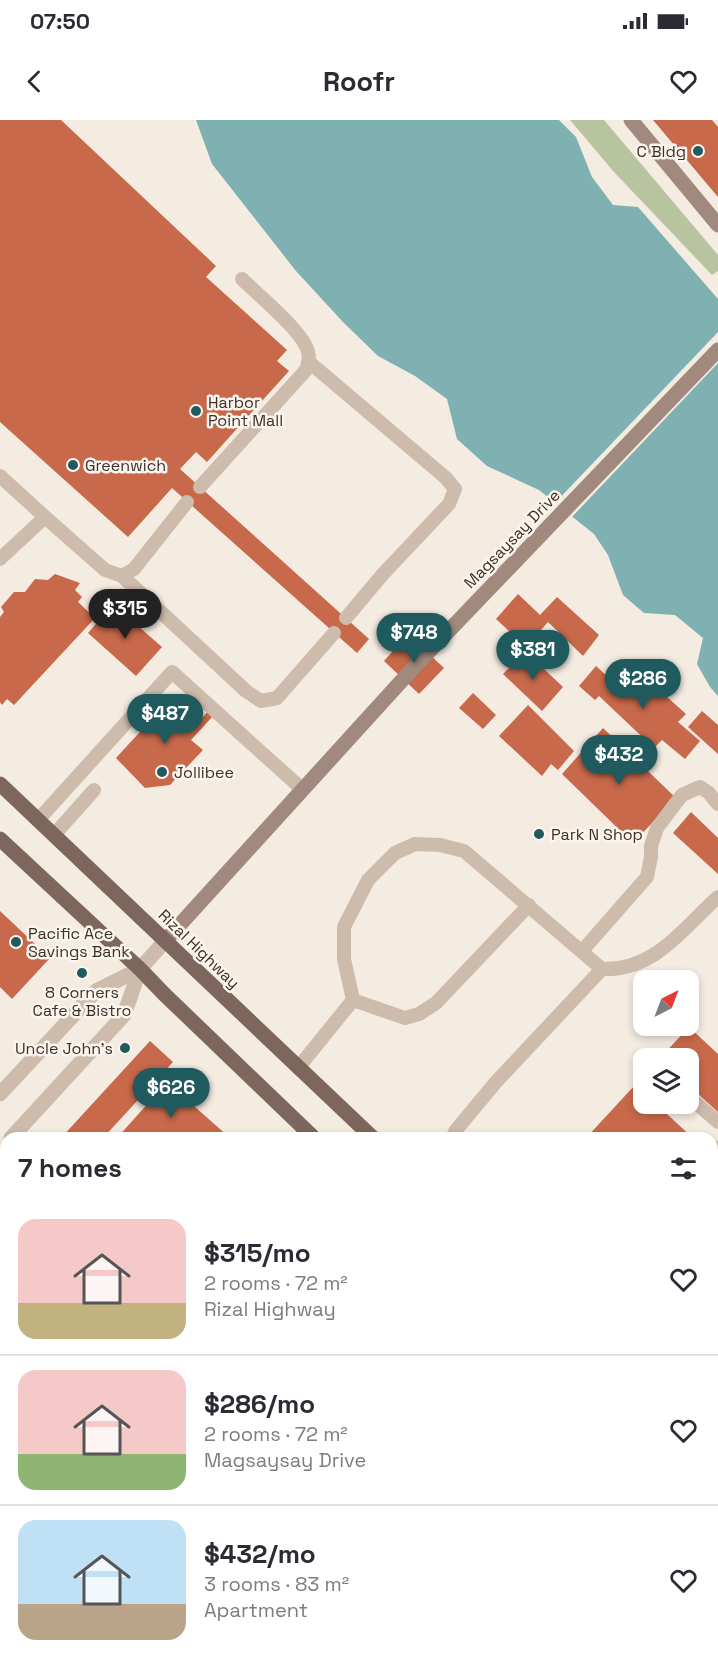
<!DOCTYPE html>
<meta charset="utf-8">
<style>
:root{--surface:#fff;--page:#f7f7f7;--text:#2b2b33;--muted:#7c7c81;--line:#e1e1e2;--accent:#1f5a5e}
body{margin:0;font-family:"Space Grotesk",sans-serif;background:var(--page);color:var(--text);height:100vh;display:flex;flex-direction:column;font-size:22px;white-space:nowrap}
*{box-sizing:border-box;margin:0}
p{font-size:20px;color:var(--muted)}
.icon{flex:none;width:33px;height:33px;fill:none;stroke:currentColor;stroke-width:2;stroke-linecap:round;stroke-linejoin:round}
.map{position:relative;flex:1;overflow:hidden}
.panel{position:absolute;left:0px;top:1012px;width:718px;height:536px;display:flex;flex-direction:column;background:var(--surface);border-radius:18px 18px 0 0;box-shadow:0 3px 9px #0003}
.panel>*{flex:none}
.needle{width:39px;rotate:42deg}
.buttons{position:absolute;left:633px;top:850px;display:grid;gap:12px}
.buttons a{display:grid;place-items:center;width:66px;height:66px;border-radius:12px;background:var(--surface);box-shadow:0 3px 9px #0003;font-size:30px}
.price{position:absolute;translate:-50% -51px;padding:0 14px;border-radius:21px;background:var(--accent);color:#fff;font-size:20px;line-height:39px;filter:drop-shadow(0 2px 3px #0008)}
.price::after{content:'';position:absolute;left:50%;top:36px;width:18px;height:14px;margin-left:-9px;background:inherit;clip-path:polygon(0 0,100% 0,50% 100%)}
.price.on{background:#222;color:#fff}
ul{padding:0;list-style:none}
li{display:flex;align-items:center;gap:18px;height:150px;padding:0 18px}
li+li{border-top:2px solid var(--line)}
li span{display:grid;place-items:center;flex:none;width:168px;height:120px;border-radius:18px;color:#555}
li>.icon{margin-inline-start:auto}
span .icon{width:72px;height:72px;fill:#fffc;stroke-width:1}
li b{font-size:26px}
h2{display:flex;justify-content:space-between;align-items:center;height:72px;padding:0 18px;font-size:26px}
.status{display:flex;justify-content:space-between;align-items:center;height:42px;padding:0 30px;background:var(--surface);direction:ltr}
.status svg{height:16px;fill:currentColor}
header{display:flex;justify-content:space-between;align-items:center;height:78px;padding:0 18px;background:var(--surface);font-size:27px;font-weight:600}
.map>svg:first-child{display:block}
</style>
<div class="status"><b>07:50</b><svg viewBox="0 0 49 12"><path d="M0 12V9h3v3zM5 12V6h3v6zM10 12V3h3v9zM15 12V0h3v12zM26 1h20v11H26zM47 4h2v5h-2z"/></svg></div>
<header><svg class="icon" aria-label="back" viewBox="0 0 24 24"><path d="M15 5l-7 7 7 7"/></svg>Roofr<svg class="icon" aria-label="heart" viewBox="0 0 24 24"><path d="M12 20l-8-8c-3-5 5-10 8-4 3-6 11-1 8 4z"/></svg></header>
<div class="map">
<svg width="718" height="1547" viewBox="0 0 718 1547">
<rect width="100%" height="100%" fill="#f4ebe1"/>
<g fill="#b8c4a0">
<path d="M570,0H604L718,135V151L712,155L614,52Z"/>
<path d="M148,1542H585L581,1547H143Z"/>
</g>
<path fill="#7fb0b2" d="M196,0H559L576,17L592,57L613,85L638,87L718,179V576L710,567L697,544L703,518L675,495L644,493L623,475L608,435L594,414L539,370L487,346L457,319L447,279L415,256L378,236L343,202L296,151L212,44Z"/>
<path fill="#f4ebe1" d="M718,212V243L570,399L553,385Z"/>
<g fill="#c8694b">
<path d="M0,0H61L216,146L206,157L287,230L277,241L289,251L207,342L196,332L180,349L369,519L357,533L172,368L128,417L0,302Z"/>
<path d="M653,0H712L718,7V77Z"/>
<path d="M55,454L80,463L75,470L82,477L78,482L95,498L14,585L7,579L2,585L0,582V497L4,492L1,487L14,472H25L35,459L48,460Z"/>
<path d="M518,474L540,495L557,477L599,515L583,536L548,502L526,527L496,499Z"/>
<path d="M113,484L162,527L136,556L88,513Z"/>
<path d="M408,514L444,548L419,574L384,541Z"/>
<path d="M525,531L563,567L542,591L503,554Z"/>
<path d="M596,546L621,569L637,550L686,594L678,602L700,621L685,639L662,620L654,628L599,576L595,580L579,566Z"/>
<path d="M188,572L200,583L187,598L196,605L209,590L214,595L191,620L203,630L170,665L145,668L116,638L171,578L177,584Z"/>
<path d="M473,573L496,595L483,609L459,588Z"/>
<path d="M528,585L574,631L558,650L551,644L542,656L499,616Z"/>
<path d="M702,591L718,605V634L688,607Z"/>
<path d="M603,608L676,678L633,723L562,654Z"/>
<path d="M691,692L718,718V754L673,713Z"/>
<path d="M0,791L50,838L12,879L0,867Z"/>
<path d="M689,907L718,934V992L688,965V939H659Z"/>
<path d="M150,921L173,942L103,1018H61Z"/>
<path d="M167,962L230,1018H117Z"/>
<path d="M635,965L644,973V984H656L693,1018H586Z"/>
<path d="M6,1079V1125L0,1132V1085Z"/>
<path d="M0,1207L6,1212V1402L0,1396Z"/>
<path d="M0,1451L6,1456V1477L0,1483Z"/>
<path d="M78,1542H122L116,1547H73Z"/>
</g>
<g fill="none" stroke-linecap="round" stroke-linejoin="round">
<g stroke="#cdbbac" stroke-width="14">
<path d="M309,242L446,358L455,369L449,384L383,454L346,498"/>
<path d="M0,356L45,397"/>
<path d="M200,367L306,250C308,244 310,239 308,232C304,212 258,175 242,159"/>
<path d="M0,439L45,397L105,450L122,456L134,449L187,382"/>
<path d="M122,456L246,571L261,581L277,578L334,513"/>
<path d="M38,700L172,552L302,669"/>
<path d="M54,715L94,670"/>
<path d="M582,831L647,757L651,737V726L657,708L682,675L700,667L709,673L718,684"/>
<path d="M353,880L405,898L419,894L436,883L529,785"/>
<path d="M645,938L646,939"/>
<path d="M298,948L353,880L344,839V807L368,760L395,733L415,724L440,725L464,731L602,849C655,851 682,809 718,777"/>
<path d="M688,976L718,1002"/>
<path d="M452,1018L456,1010L496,962L602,849"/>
<path d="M712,1035L718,1028"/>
<path d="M712,1211L718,1216"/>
<path d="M0,1438L6,1443"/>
<path d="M47,1547L51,1542"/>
</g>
<g stroke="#cdbbac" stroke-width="15">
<path d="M0,974L96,871L140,849L165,821"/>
<path d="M11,1018L124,895L140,849"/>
</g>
<g stroke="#a18a7d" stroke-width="15">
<path d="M631,0L718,105"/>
<path d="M165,821L416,545L718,230"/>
<path d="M712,1524L718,1519"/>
<path d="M690,1547L695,1542"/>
</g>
<g stroke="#7d675c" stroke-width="15">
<path d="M0,664L373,1018"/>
<path d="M0,719L140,849L164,874L314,1018"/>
<path d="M712,1340L718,1345"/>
<path d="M712,1400L718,1405"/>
</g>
</g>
<g fill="#1f5a5e" stroke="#fbf5ee" stroke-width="2">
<circle cx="698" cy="31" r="6"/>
<circle cx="196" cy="291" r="6"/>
<circle cx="73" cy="345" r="6"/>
<circle cx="162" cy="652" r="6"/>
<circle cx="539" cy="714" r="6"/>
<circle cx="16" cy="822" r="6"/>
<circle cx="82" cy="853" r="6"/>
<circle cx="125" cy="928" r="6"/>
</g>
<g text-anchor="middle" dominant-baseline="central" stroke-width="5" stroke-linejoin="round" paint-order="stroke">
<g font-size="16" fill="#3b302b" stroke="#fbf5ee" text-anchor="start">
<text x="686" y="31" text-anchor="end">C Bldg</text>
<text x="208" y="282">Harbor<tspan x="208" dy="18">Point Mall</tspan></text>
<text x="85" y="345">Greenwich</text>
<text x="174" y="652">Jollibee</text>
<text x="551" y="714">Park N Shop</text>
<text x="28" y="813">Pacific Ace<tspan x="28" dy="18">Savings Bank</tspan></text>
<text x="82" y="872" text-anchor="middle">8 Corners<tspan x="82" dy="18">Cafe &amp; Bistro</tspan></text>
<text x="113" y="928" text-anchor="end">Uncle John's</text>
</g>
<g font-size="16" fill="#3b302b" stroke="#fbf5ee">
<text transform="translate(512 419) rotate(-46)">Magsaysay Drive</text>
<text transform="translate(199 829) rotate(44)">Rizal Highway</text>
</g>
</g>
</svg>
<div class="buttons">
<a><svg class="needle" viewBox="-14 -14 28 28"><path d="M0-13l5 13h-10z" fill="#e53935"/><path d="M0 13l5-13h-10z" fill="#7c7c81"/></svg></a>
<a><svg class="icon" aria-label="layers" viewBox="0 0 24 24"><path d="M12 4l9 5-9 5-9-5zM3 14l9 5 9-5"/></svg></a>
</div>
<b class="price on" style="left:125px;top:520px">$315</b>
<b class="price" style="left:414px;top:544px">$748</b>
<b class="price" style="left:533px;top:561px">$381</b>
<b class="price" style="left:643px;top:590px">$286</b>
<b class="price" style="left:165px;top:625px">$487</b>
<b class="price" style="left:619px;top:666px">$432</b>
<b class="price" style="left:171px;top:999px">$626</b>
<section class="panel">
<h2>7 homes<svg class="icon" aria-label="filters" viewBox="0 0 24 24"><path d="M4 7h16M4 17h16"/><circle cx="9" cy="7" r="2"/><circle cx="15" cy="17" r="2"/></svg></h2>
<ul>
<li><span style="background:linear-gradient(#f6c9c9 70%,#c2b280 0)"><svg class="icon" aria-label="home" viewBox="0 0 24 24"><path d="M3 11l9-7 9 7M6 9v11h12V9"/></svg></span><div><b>$315/mo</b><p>2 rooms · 72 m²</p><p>Rizal Highway</p></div><svg class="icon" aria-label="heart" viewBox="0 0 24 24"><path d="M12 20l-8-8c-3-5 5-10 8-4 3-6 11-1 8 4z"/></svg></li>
<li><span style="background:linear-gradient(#f6c9c9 70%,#8fb573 0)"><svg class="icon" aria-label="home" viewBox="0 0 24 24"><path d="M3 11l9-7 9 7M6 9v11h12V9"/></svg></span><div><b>$286/mo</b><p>2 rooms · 72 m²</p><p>Magsaysay Drive</p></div><svg class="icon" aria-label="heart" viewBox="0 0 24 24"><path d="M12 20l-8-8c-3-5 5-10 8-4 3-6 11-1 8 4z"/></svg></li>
<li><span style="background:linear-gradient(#bfe0f5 70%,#b9a48a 0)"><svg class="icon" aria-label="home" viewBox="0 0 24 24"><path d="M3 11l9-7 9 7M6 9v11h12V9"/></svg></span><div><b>$432/mo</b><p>3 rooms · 83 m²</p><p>Apartment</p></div><svg class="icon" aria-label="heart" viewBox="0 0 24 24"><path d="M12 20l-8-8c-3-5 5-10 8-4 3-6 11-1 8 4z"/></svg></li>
</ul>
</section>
</div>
